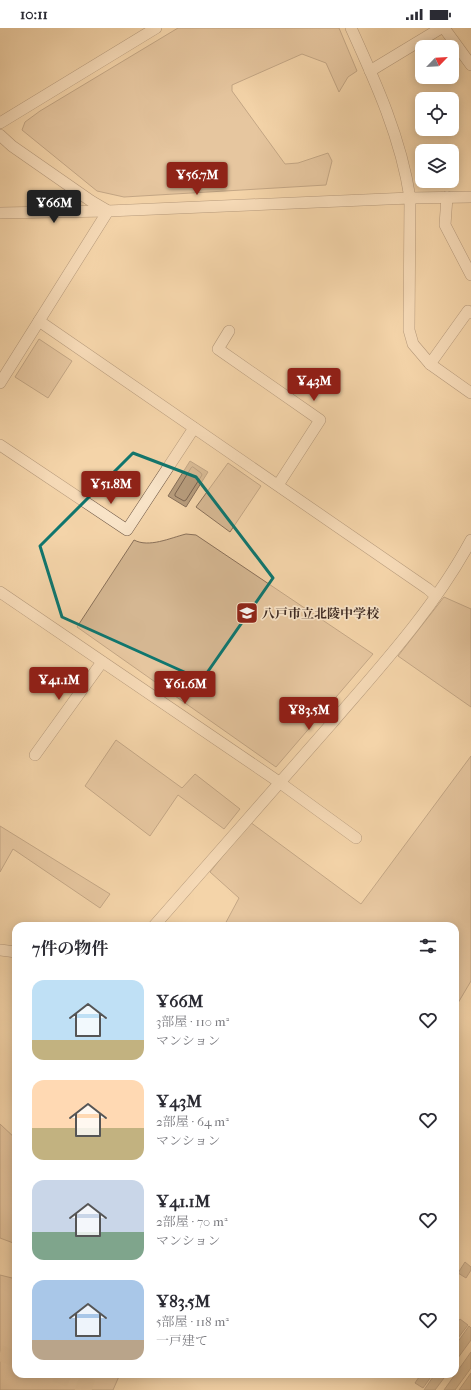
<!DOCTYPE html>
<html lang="ja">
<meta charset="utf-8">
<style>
:root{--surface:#fff;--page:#f7f7f7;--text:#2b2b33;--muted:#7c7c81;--accent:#8f2418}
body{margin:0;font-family:"IM FELL French Canon","Noto Serif JP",serif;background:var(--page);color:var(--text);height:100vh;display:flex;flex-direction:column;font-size:15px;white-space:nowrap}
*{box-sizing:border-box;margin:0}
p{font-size:13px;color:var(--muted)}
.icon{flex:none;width:22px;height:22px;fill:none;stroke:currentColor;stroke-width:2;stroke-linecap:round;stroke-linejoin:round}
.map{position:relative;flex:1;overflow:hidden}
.drawer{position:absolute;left:12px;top:894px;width:447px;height:456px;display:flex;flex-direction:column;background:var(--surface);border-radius:12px;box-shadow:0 2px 10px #0003}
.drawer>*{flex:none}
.needle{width:26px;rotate:65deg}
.controls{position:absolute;left:415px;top:12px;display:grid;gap:8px}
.controls a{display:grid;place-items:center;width:44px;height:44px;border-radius:8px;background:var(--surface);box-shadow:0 2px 10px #0003;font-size:20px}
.price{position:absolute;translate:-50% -34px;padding:0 9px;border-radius:4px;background:var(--accent);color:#fff;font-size:13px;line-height:26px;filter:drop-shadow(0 1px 2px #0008)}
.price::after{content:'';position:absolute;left:50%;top:24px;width:12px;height:9px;margin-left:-6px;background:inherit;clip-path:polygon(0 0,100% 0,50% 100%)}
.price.selected{background:#222;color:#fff}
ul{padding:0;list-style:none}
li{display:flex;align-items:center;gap:12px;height:100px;padding:0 20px}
li span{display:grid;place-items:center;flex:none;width:112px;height:80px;border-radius:12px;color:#555}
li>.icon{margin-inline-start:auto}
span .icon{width:48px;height:48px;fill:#fffc;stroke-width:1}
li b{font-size:17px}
h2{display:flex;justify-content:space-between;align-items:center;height:48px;padding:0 20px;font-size:17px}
.status{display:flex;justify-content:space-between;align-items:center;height:28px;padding:0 20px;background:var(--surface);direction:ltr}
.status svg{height:11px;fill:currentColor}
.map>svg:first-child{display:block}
</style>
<div class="status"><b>10:11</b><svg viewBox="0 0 49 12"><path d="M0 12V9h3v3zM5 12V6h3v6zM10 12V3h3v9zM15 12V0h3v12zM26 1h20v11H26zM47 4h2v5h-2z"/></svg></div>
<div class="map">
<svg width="471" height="1362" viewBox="0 0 471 1362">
<rect width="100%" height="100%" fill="#f4d4a9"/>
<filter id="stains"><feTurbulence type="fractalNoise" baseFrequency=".005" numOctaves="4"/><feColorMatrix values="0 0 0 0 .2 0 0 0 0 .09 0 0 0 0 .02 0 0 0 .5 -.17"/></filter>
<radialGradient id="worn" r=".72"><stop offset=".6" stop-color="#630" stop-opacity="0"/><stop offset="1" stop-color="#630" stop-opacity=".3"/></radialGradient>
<g fill="#d5b792" stroke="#8a715a">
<path d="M178,0H339L357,43L348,49L339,64L326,35L302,26L232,57V63L285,136L298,135L328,125L332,133L326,157L124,169L97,163L22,102L25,94L40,83Z"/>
<path d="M39,311L72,333L48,370L15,349Z"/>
<path d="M228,435L261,458L230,504L196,479Z"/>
<path d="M186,506L196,507L373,626L276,739L77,599L134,512C149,520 170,510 186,506Z"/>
<path d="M444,569L471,581V679L398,628Z"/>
<path d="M116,712L182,760L195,746L240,781L224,801L178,767L150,808L85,758Z"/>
<path d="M471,728V953L455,980V898H224L239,870L210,844L250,794L361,876Z"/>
<path d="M0,798L110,866L100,880L13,821L0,844Z"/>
<path d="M0,1096L16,1111V1216L0,1210Z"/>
<path d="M0,1247L16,1251V1346H120L113,1362H0Z"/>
</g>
<g fill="#b69b7b" stroke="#866e58">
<path d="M190,433L208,444L186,479L168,468Z"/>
<path d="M465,1234L471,1239V1242L466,1250L458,1245Z"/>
<path d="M460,1291L468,1297L455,1314V1298Z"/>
<path d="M469,1298L471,1300V1312L455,1334V1318Z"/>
<path d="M471,1324V1340L455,1362H444Z"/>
<path d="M471,1345V1361L470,1362H459Z"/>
<path d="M421,1346H433L423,1360L415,1355Z"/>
<path d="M435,1346H447L435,1362H424Z"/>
</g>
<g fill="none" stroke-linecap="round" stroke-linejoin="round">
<path stroke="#7a634f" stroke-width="1" d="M193,439L201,445L202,447L186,472L184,473L175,468V466L191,440Z"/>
<g stroke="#d0b28e" stroke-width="16" stroke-dasharray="16 8" stroke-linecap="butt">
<path d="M0,1325L16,1331"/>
<path d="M55,1346L98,1362"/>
</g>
<g stroke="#6c5544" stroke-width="12">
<g id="street">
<path d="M351,0C376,55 401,110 410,170L471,169"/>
<path d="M444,0L471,37"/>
<path d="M370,43L441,0"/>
<path d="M0,95L156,0"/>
<path d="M0,107L12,118L91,173L108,183L410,170L409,302L413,316L430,336L471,365"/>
<path d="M447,169L445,197L471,247"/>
<path d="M0,185L108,183"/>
<path d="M39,293L428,561L436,568"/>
<path d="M229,303L218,321L320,392L278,457"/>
<path d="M430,336L468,283L471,285"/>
<path d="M0,355L108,183"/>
<path d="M0,417L127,502L194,400"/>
<path d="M0,564L279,754L356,810"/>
<path d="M35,727L102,634"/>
<path d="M154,898C213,830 273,763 332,695C382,637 435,579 471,512"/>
<path d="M0,922L16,924"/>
</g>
</g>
<use href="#street" stroke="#f8e3c7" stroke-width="11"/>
</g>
<path d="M0 0H471V1362H0ZM133,425L196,449L273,550L202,652L62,589L40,518Z" fill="#f4d4a9" fill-opacity=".55" fill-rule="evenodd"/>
<path fill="none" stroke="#0f766e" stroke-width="3" stroke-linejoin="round" d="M133,425L196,449L273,550L202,652L62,589L40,518Z"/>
<defs>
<g id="school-square" transform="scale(1.15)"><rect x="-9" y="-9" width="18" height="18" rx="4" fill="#8f2418" stroke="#f8e3c7"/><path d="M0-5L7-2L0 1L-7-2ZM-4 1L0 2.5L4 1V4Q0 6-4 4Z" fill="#fff"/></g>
</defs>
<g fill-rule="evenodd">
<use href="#school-square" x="247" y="585"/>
</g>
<g text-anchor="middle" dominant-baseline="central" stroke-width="3.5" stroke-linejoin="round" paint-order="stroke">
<g font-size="13" font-weight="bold" fill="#3f2b23" stroke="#f8e3c7" text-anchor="start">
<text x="262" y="585">八戸市立北陵中学校</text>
</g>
</g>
<rect width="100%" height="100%" filter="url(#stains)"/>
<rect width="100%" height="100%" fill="url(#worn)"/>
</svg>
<div class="controls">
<a><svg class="needle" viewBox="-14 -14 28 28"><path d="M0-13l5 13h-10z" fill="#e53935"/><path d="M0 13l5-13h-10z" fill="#7c7c81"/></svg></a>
<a><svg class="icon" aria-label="locate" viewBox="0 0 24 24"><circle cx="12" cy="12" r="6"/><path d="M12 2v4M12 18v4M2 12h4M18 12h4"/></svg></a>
<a><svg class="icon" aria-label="layers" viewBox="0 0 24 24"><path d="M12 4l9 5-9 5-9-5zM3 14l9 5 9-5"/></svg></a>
</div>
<b class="price" style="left:197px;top:168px">¥56.7M</b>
<b class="price selected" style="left:54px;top:196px">¥66M</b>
<b class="price" style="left:314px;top:374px">¥43M</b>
<b class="price" style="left:111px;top:477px">¥51.8M</b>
<b class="price" style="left:59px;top:673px">¥41.1M</b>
<b class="price" style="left:185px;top:677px">¥61.6M</b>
<b class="price" style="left:309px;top:703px">¥83.5M</b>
<section class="drawer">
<h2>7件の物件<svg class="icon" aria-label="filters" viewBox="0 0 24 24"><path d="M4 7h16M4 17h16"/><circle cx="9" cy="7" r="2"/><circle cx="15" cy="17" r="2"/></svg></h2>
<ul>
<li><span style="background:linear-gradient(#bfe0f5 75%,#c2b280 0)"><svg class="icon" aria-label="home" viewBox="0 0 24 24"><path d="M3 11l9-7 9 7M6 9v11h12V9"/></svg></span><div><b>¥66M</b><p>3部屋 · 110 m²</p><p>マンション</p></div><svg class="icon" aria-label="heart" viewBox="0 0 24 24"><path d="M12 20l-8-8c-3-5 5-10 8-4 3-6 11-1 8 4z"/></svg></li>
<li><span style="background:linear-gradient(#ffd9b3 60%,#c2b280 0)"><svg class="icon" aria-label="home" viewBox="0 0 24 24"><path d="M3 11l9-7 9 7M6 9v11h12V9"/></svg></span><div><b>¥43M</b><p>2部屋 · 64 m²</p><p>マンション</p></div><svg class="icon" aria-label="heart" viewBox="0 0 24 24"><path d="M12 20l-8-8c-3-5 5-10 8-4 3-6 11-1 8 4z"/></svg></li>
<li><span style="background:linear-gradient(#c9d6e8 65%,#7fa58c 0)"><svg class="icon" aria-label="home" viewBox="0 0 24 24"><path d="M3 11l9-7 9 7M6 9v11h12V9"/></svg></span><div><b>¥41.1M</b><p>2部屋 · 70 m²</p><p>マンション</p></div><svg class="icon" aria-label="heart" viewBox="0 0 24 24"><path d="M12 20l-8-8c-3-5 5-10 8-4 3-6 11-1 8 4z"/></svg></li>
<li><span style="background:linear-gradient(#a9c7e8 75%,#b9a48a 0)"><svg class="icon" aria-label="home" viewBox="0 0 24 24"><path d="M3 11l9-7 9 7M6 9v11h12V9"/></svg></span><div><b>¥83.5M</b><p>5部屋 · 118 m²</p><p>一戸建て</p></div><svg class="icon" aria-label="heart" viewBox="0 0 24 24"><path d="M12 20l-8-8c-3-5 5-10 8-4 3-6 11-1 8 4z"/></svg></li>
</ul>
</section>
</div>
